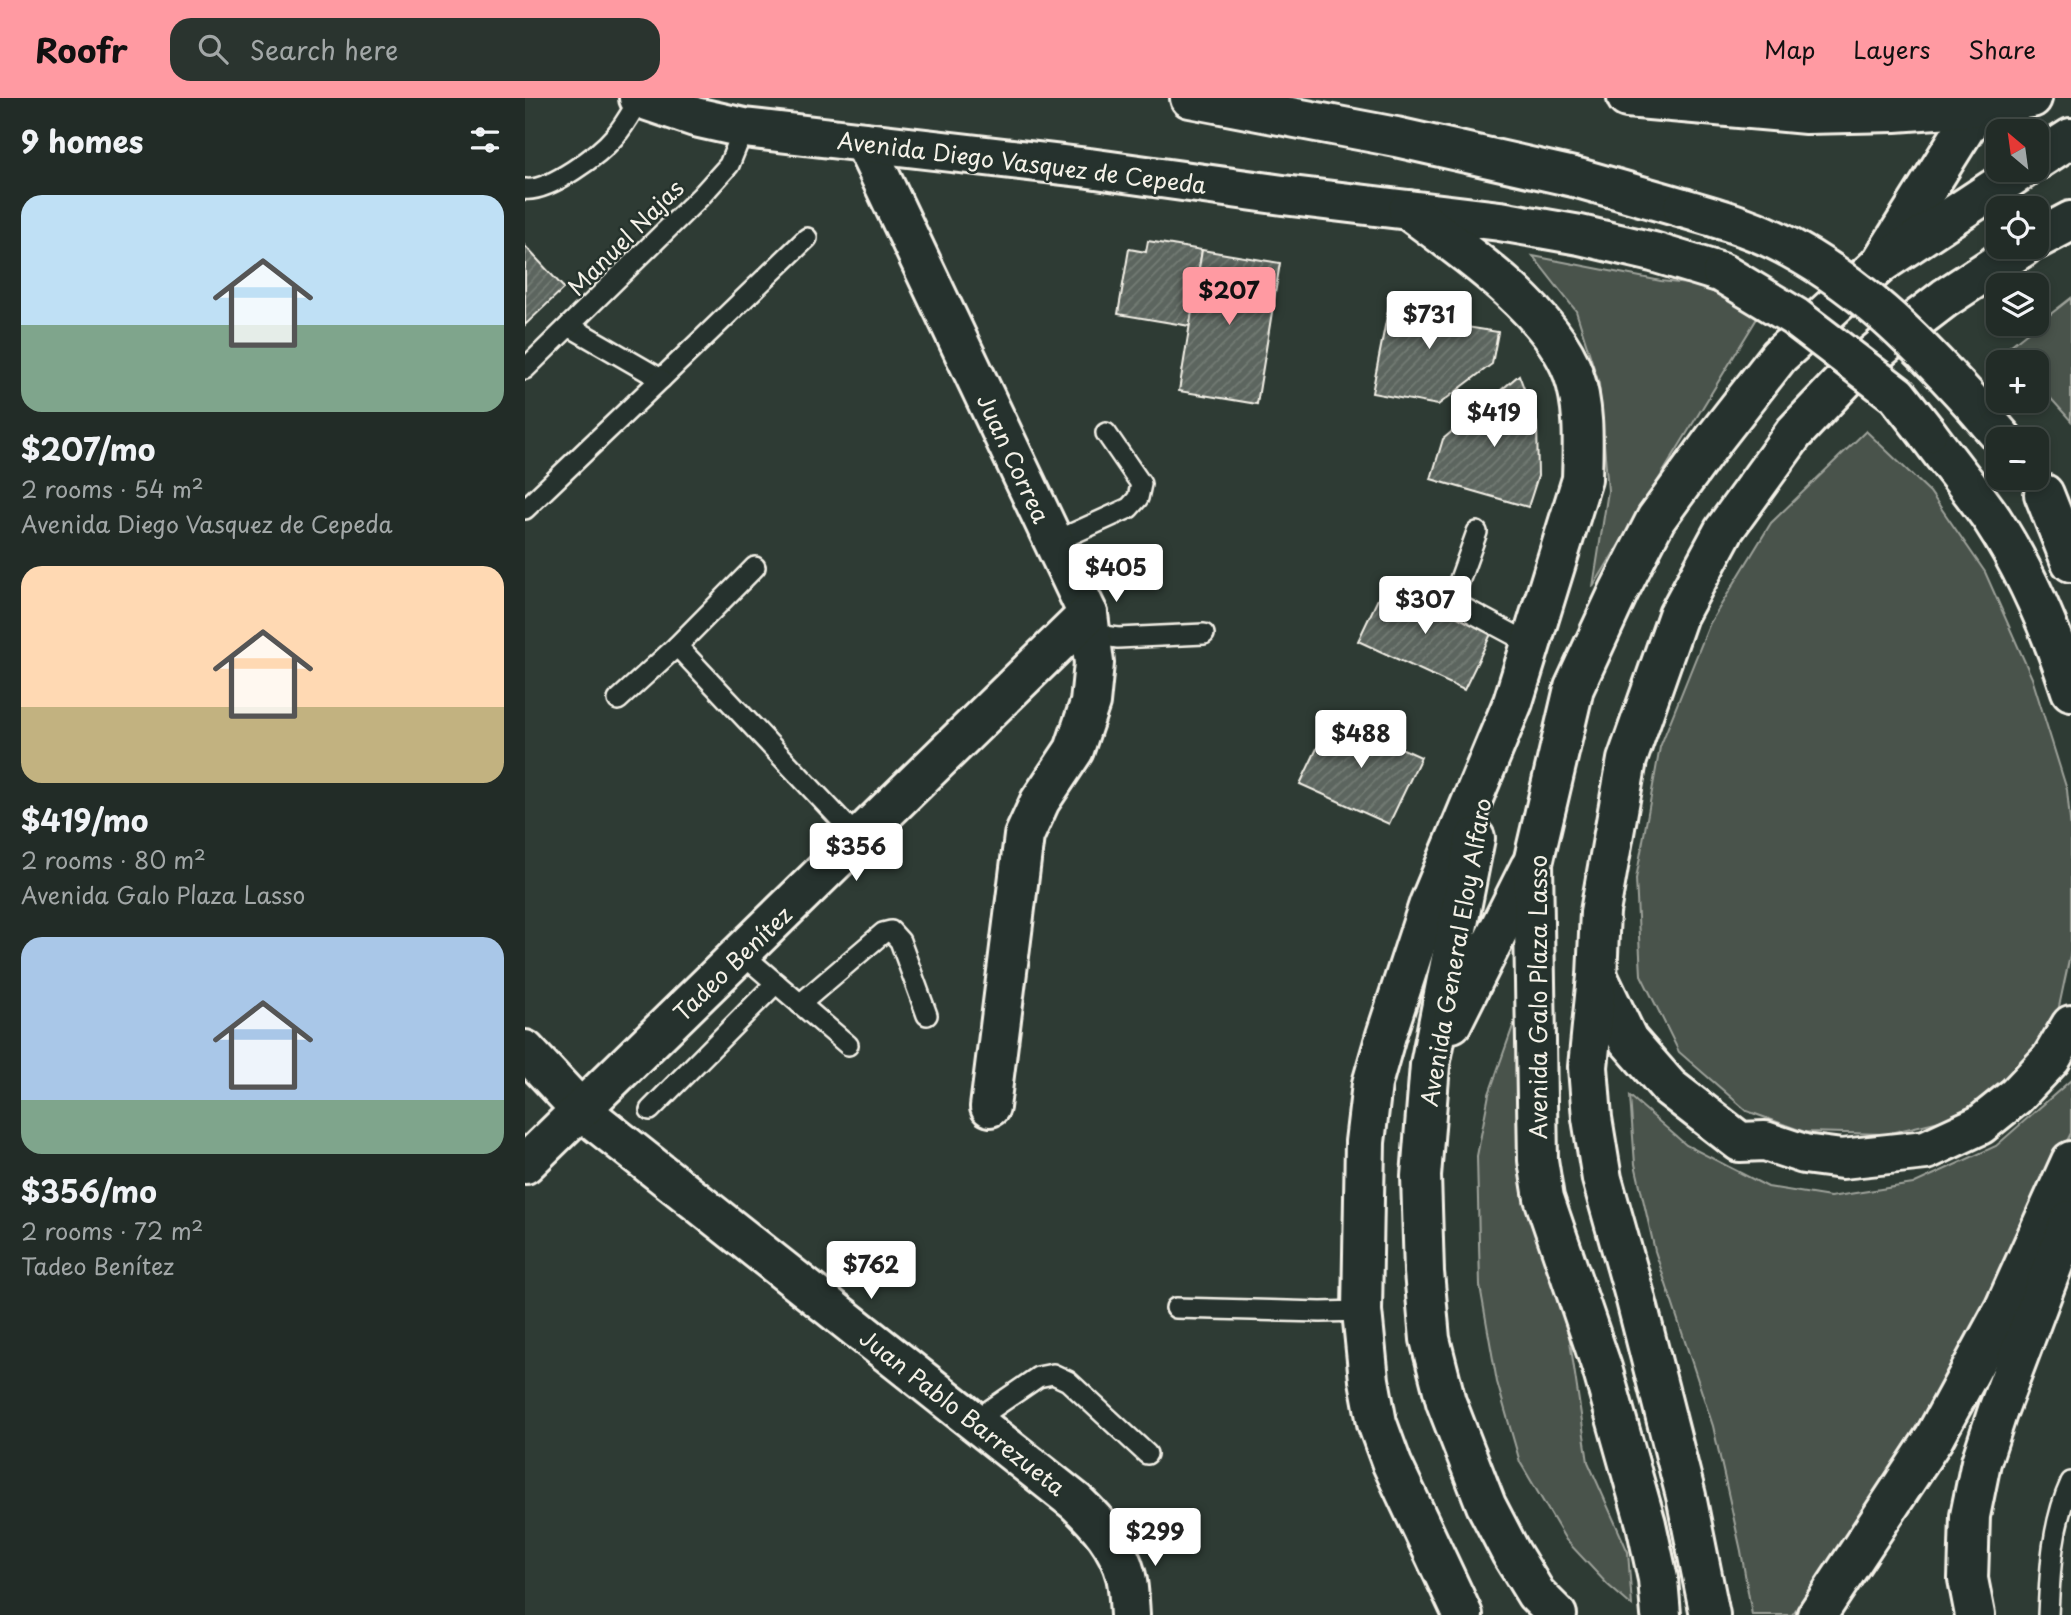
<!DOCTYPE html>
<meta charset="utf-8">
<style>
:root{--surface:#222c27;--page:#2a342f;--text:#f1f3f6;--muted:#a2a7a7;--line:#3f4844;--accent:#ff9aa2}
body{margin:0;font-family:"Playpen Sans",sans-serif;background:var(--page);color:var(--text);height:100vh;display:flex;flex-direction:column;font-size:26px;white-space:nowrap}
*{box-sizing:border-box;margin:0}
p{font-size:23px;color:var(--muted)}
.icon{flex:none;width:38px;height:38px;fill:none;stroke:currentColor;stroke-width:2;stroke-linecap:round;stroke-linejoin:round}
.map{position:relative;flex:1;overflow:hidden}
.details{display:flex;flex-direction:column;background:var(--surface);width:525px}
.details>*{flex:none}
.needle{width:46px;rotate:331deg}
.buttons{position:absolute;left:1461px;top:21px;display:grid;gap:14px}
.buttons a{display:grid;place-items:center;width:63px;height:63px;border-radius:14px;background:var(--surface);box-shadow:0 4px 10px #0003,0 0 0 2px var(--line);font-size:35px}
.price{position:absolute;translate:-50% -60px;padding:0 16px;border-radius:7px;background:#fff;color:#222;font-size:23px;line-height:46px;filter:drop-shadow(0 2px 4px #0008)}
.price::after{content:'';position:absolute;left:50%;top:42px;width:21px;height:16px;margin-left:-10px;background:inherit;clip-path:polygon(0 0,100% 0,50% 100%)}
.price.current{background:var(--accent);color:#111}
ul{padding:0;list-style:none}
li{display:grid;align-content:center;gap:14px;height:371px;padding:0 21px}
li span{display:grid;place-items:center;height:217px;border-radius:21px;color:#555}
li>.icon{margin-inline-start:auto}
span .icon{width:126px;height:126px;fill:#fffc;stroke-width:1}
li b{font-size:30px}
h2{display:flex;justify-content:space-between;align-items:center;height:84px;padding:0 21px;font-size:30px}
header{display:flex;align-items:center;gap:42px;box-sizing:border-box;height:98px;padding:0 35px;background:var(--accent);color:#111}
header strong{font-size:33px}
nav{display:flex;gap:38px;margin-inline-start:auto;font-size:24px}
.search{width:490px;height:63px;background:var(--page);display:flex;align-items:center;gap:18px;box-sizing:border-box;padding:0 24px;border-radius:21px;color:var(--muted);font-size:26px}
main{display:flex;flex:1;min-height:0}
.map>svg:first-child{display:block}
</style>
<header>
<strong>Roofr</strong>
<div class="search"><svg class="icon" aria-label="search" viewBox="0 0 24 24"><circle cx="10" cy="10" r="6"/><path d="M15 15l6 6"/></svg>Search here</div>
<nav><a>Map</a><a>Layers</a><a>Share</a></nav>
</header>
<main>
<section class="details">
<h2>9 homes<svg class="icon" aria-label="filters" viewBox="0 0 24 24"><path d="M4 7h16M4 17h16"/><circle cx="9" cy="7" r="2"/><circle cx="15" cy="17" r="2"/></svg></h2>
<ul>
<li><span style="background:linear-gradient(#bfe0f5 60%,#7fa58c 0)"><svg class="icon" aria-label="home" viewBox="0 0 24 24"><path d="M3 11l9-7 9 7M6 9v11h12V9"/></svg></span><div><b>$207/mo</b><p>2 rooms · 54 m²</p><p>Avenida Diego Vasquez de Cepeda</p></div></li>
<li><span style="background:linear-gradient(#ffd9b3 65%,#c2b280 0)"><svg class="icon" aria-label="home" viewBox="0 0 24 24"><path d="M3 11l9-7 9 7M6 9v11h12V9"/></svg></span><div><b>$419/mo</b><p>2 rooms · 80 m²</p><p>Avenida Galo Plaza Lasso</p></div></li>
<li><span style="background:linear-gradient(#a9c7e8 75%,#7fa58c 0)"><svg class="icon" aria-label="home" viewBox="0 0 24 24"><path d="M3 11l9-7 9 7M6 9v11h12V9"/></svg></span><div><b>$356/mo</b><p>2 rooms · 72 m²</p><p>Tadeo Benítez</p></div></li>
</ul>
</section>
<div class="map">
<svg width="1546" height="1517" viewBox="0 0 1546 1517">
<defs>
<pattern id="building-hatch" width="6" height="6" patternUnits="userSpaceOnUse" patternTransform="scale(1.75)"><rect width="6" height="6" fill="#5c655e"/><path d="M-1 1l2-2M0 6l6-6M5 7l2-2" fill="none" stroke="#747c75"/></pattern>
</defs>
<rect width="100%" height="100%" fill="#2e3b34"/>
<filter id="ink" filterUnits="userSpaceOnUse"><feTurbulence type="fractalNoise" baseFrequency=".0143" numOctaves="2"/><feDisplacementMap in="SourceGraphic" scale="14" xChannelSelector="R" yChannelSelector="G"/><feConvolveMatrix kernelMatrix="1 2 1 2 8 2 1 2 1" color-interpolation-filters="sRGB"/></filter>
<g filter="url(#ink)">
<g fill="#48524c" stroke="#9ea29a" stroke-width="2">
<path d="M1008,158L1136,183L1181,188L1234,217L1068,489L1083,393L1074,286L1051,213Z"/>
<path d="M1546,200V323L1512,285V264H1493L1481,251Z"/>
<path d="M1341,333L1405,394L1460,474L1507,580L1542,692L1546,732V853L1532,918L1490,974L1435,1018L1361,1036L1280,1034L1222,1013L1154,954L1116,877L1111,781L1135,649L1185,525L1246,425Z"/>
<path d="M1000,894L1027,1122L1063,1364L1103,1454L1107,1508L1083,1487L1041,1442L995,1364L972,1284L955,1188L952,1058L964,996Z"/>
<path d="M1546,982V1035L1480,1167L1399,1316L1323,1436L1267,1517H1227L1216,1453L1188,1328L1130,1153L1110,1066L1105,998L1161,1047L1243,1089L1305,1099L1388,1086L1471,1048Z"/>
</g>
<g fill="url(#building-hatch)" stroke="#f4f1e8" stroke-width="2">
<path d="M623,143L677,152L665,228L593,216L604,151L621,154Z"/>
<path d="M0,148L39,190L0,227Z"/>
<path d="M677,152L755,165L732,306L654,293Z"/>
<path d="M867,192L927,203L923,226L973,234L967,266L913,307L847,295Z"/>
<path d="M994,277L1012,325L1013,378L1003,409L906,381L918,341Z"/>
<path d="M861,484L967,534L939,592L833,543Z"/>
<path d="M807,619L896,659L864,726L775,686Z"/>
</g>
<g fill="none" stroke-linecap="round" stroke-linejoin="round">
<g stroke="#f4f1e8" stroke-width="24">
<g id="service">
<path d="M0,91C24,94 75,56 90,38C100,27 107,13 115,0"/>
<path d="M44,228L136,281L282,140"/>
<path d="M0,271L176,98L204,67L219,30"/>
<path d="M0,411L136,281"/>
<path d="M952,434L930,495L935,508L1006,546"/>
<path d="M529,444L604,410L613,400L616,386L581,335"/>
<path d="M565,536L593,540L679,536"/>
<path d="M152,548L230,469"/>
<path d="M93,602L152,548L334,741"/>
<path d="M216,855L323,947"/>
<path d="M275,906L358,835L366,833L375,843L402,917"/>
<path d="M125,1012L251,885"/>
<path d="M651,1210L796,1214L837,1213"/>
<path d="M449,1323L513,1279L528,1276L543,1283L622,1356"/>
<path d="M1523,1517C1525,1472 1527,1425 1546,1384"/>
</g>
</g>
<g stroke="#f4f1e8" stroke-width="44">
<g id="minor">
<path d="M339,44L563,516L569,565L565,605L549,652L515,703L499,738L465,1009"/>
<path d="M0,952L56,1012L551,1404C573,1425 593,1447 601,1478C604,1490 604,1504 605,1517"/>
<path d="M0,1066L563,516"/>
</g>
</g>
<g stroke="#f4f1e8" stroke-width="44">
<path id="tertiary" d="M1355,166L1459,0"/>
</g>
<g stroke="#f4f1e8" stroke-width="44">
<g id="primary">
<path d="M114,0L170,19L219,30L564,70L758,97L975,123L1055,137L1128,154L1197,175"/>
<path d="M665,0L871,39L1053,80L1158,110"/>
<path d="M1102,0L1281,16L1370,14L1453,8L1507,0"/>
<path d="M1512,62L1546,40"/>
<path d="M883,112C936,151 1025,212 1048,275C1060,308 1058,346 1057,381L988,604L904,806L861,937L847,986L840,1044L837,1213L844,1282L852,1325L867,1366L938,1517"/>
<path d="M1512,141L1546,123"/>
<path d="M1448,306L1478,341"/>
<path d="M1402,335C1423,364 1447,392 1467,421C1501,473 1527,534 1546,593"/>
<path d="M1519,396L1546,464"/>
<path d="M950,740L905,967L896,1078L899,1174L905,1241L921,1304L961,1407L986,1455L1011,1496L1032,1517"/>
<path d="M1073,879L1103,942L1144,989L1215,1044L1240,1043L1279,1056L1317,1061L1401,1052L1455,1027L1491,998L1526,961L1546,927"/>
<path d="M927,925L1005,769"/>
<path d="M1136,1517L1133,1481L1121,1426L1077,1270L1019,1100L1013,1062L1008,765L1049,590L1094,493L1131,421L1190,340L1254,258L1355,166L1497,72"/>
<path d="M1185,1517L1161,1398L1110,1198L1077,1081L1067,1020L1063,969L1072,878L1075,814L1102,662L1153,517L1199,432L1269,335L1325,276L1373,236L1420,200L1498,149"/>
<path d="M1292,1517L1409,1340L1479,1211L1546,1063"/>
<path d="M1450,1517L1443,1481L1445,1418L1456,1364L1473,1312L1545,1122"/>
</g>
</g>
<use href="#service" stroke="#26332d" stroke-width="19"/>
<use href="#minor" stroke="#26332d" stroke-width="38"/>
<use href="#tertiary" stroke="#26332d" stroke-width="38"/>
<use href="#primary" stroke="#26332d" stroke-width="38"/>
<g stroke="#f4f1e8" stroke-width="44" stroke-linecap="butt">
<g id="primary-bridge">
<path d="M1158,110C1189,119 1221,128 1250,142C1330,181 1389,241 1448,306"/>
<path d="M1197,175L1270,219L1372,297L1402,335"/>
</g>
</g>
<use href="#primary-bridge" stroke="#26332d" stroke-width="38"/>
</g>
</g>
<g text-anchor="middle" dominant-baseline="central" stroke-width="5" stroke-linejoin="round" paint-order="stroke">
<g font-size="23" fill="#f4f1e8" stroke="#26332d">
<text transform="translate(497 64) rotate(7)">Avenida Diego Vasquez de Cepeda</text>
<text transform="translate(100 139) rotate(-45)">Manuel Najas</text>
<text transform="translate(489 360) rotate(65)">Juan Correa</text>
<text transform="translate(930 854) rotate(-80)">Avenida General Eloy Alfaro</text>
<text transform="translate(207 865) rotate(-44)">Tadeo Benítez</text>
<text transform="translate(1012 899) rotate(-90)">Avenida Galo Plaza Lasso</text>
<text transform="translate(438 1314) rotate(38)">Juan Pablo Barrezueta</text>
</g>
</g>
</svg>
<div class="buttons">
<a><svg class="needle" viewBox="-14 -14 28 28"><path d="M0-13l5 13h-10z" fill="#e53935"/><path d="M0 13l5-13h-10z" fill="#a2a7a7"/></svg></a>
<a><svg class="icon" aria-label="locate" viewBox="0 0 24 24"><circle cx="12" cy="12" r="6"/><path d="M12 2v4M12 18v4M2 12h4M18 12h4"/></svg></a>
<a><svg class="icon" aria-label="layers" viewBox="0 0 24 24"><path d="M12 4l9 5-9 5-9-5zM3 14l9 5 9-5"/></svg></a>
<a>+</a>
<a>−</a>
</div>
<b class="price current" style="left:704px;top:229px">$207</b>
<b class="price" style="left:904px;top:253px">$731</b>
<b class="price" style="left:969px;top:351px">$419</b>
<b class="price" style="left:591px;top:506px">$405</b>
<b class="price" style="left:900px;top:538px">$307</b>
<b class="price" style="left:836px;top:672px">$488</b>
<b class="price" style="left:331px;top:785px">$356</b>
<b class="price" style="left:346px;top:1203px">$762</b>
<b class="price" style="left:630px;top:1470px">$299</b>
</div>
</main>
